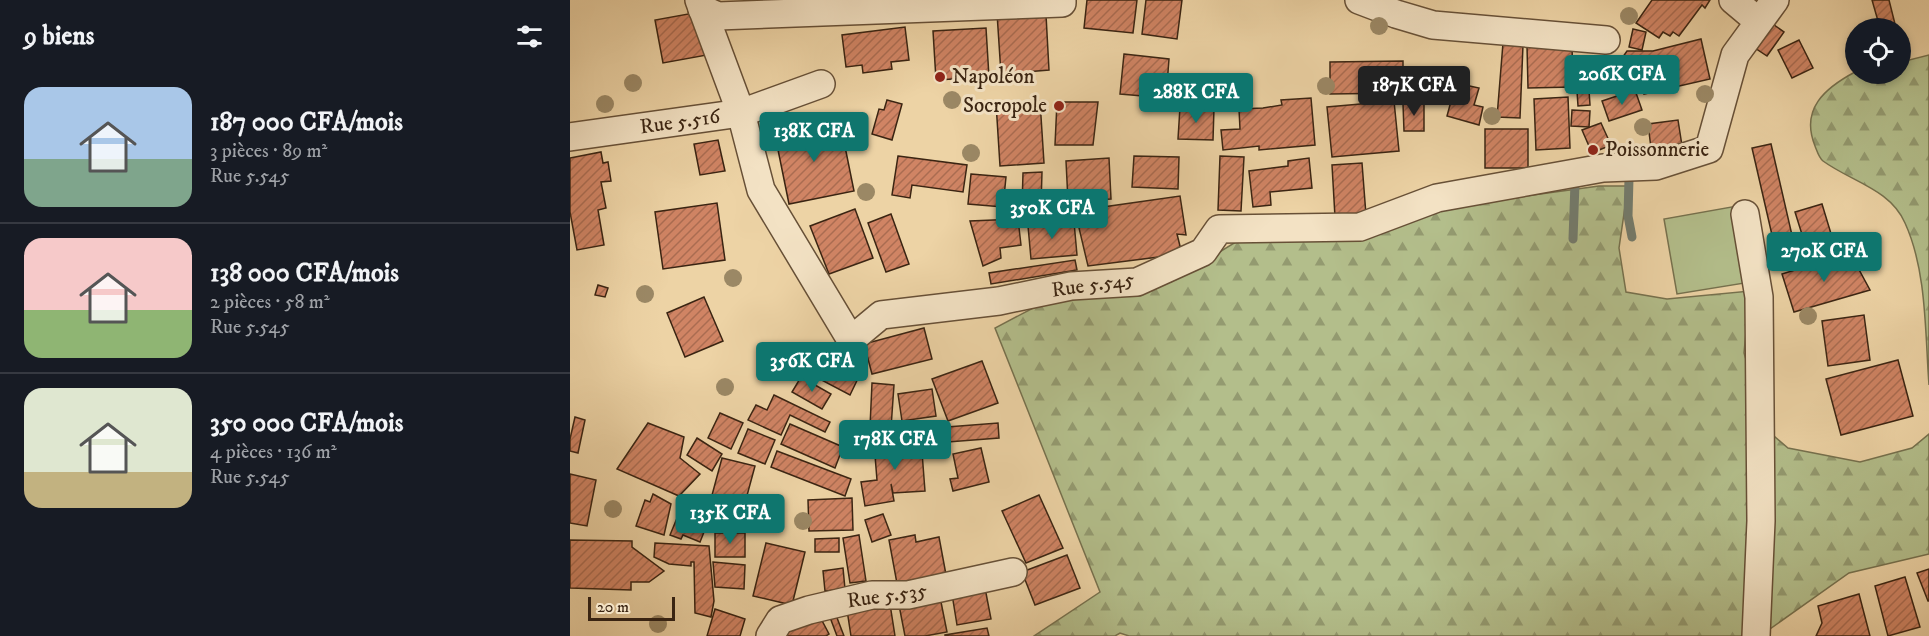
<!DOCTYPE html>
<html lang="fr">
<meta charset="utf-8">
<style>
:root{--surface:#171b24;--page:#242831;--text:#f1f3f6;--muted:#9ea1a6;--line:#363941;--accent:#0f766e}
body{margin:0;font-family:"IM FELL DW Pica",serif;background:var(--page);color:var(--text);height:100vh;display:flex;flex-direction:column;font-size:22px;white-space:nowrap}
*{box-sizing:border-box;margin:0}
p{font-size:20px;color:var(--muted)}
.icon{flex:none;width:33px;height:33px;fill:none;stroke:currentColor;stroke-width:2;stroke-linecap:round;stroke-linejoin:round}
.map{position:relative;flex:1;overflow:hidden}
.side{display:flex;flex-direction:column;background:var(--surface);width:570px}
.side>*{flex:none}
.fabs{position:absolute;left:1275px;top:18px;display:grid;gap:12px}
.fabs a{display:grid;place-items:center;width:66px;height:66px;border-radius:50%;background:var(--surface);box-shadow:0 3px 9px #0003;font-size:30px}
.scale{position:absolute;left:18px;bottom:15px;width:87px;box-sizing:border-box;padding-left:6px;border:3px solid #3a2412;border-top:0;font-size:16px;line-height:21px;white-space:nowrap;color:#3a2412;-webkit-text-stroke:4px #f3e2c4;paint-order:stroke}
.price{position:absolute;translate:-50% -51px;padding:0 14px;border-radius:6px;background:var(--accent);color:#fff;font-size:20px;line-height:39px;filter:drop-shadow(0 2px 3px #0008)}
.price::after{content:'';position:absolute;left:50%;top:36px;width:18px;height:14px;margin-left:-9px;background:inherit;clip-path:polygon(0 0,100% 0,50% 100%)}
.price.current{background:#222;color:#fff}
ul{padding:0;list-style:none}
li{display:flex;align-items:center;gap:18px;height:150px;padding:0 24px}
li+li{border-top:2px solid var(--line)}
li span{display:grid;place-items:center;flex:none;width:168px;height:120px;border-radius:18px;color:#555}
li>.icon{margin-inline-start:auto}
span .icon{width:72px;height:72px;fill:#fffc;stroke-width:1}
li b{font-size:26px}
h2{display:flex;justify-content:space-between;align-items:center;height:72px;padding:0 24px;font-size:26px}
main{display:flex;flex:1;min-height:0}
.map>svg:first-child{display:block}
</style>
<main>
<section class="side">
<h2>9 biens<svg class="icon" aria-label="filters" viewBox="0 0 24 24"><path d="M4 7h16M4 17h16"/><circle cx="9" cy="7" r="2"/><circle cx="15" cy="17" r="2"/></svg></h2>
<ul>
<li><span style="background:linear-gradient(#a9c7e8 60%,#7fa58c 0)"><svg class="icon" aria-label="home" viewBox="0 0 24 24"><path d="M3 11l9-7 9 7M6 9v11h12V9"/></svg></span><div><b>187 000 CFA/mois</b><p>3 pièces · 89 m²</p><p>Rue 5.545</p></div></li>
<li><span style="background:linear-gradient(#f6c9c9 60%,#8fb573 0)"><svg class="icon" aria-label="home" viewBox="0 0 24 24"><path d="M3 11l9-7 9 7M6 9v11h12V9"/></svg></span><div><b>138 000 CFA/mois</b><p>2 pièces · 58 m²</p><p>Rue 5.545</p></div></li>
<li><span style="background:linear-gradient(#dfe7d0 70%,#c2b280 0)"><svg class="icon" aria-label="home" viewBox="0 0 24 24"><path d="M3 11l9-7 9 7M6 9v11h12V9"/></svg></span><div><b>350 000 CFA/mois</b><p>4 pièces · 136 m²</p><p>Rue 5.545</p></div></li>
</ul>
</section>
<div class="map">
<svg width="1359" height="636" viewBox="0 0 1359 636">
<defs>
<pattern id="forest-firs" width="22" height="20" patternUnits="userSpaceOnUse" patternTransform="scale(1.5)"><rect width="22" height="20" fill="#b3be8b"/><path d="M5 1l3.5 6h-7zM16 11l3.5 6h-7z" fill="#939a70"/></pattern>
<pattern id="building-hatch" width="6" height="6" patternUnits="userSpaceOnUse" patternTransform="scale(1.5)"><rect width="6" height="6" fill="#d08464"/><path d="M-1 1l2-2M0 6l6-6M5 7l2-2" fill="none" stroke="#aa6c51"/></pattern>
</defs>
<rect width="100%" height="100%" fill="#edd3a5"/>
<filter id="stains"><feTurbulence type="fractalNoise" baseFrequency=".00333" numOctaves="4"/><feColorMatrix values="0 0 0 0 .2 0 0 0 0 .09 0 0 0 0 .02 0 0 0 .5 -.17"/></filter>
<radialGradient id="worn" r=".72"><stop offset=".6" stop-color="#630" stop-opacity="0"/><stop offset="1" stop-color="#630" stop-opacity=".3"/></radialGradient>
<g fill="url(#forest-firs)" stroke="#76714e" stroke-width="1.5">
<path d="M1359,55V385C1355,333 1357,271 1335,223C1320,189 1282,182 1253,161C1249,158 1247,151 1245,146C1230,109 1255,88 1285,72L1286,74H1330L1331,62Z"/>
<path d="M1029,186H1058L1049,248L1056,292L1097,299L1180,291L1174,353L1197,430L1218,448L1290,462L1342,448L1359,434V554L1279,573L1190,636H559L550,633L545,636H464L530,592L425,328L467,306L601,282L669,240L882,206Z"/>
</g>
<path fill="#b3be8b" stroke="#76714e" stroke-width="1.5" d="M1167,206L1181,282L1107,294L1094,219Z"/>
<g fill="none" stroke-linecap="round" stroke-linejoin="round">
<g stroke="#737c6e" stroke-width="9">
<path d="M1059,178L1058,216L1062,237"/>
<path d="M1003,239L1005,183"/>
</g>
</g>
<g fill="url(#building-hatch)" stroke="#3a2412" stroke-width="1.5">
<path d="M517,0H567L563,33L514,28Z"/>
<path d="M576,0H612L607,39L572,34Z"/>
<path d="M1082,0H1140L1135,8L1132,5L1109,36L1103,32L1100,36L1093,32L1089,38L1066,23Z"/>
<path d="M1302,0H1319L1326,28H1310Z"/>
<path d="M129,12L137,55L93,63L85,20Z"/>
<path d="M427,13L476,15L479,70L431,74Z"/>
<path d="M1200,22L1214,32L1197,56L1182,46Z"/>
<path d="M335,27L339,60L321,62L322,69L293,73L292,65L276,67L272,35Z"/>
<path d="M416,28L419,77L366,80L363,31Z"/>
<path d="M1063,29L1076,32L1072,50L1059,47Z"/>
<path d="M1131,39L1140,79L1074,94L1068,74L1050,61L1057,51H1083Z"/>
<path d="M1229,40L1243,68L1222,78L1208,50Z"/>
<path d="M933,43L953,45L950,118L927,117Z"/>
<path d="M957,46H1002L1003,87L958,88Z"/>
<path d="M554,54L599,59L596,98L550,94Z"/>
<path d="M833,61V93L760,94V62Z"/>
<path d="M886,83L909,88L904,105L913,107L909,125L877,116Z"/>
<path d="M1019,90L1020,105L1008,106L1007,91Z"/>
<path d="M1065,90L1072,110L1039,121L1032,101Z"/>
<path d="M998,97L1000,148L966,150L964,99Z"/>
<path d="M741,98L745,145L689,150V146L653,150L651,130L670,129L669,109L693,108L712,105L711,100Z"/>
<path d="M317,100L332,104L322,140L302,134L309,109L314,110Z"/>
<path d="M470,101L474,163L430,166L426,103Z"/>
<path d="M824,101L829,151L762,157L757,107Z"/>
<path d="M487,102H528L523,145H485Z"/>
<path d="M833,104H854V131H834Z"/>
<path d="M610,107L644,108L643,140L608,139Z"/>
<path d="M1002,110L1020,111L1019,127L1001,126Z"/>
<path d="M1108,120L1113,152L1082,156L1078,124Z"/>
<path d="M270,122L284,191L219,204L205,135Z"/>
<path d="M1031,123L1041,145L1022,153L1012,130Z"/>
<rect x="915" y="129" width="43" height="39"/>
<path d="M148,140L155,171L130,175L124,144Z"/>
<path d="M1201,144L1224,244L1205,248L1182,148Z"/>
<path d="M31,152L33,163L38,162L41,181L31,182L36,208L28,210L34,245L7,250L0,212V158Z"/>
<path d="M328,156L397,165L393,192L342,185L340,198L322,195Z"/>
<path d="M564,156L609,157L608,189L562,187Z"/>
<path d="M650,156L674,157L671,211L648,210Z"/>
<path d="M539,158L541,199L498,201L496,161Z"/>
<path d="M739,158L742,188L700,192L701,205L683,207L679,171L718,166V161Z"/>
<path d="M792,163L796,215L765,217L762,165Z"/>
<path d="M472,172L471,206L452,207L453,173Z"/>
<path d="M401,174L436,177L433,207L398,204Z"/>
<path d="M610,196L616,235L607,234L612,254L518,266L505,211Z"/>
<path d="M147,203L155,260L93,269L85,212Z"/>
<path d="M1252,204L1262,237L1235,244L1225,212Z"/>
<path d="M285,209L303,258L259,274L240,226Z"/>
<path d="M321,214L339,264L316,272L298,223Z"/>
<path d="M448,219L451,245L430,248L431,258L413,266L400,221Z"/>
<path d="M504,222L507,255L461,259L458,226Z"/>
<path d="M1280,253L1300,290L1224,312L1212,274Z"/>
<path d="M505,260L507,270L421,284L419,273Z"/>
<path d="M28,285L38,288L35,297L25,295Z"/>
<path d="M134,297L153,341L115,357L97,313Z"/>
<path d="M1294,315L1300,360L1258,366L1252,321Z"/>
<path d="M354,328L362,359L302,374L294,344Z"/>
<path d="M254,351L292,370L280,395L242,375Z"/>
<path d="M1328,360L1343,416L1271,435L1256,379Z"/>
<path d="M412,361L428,403L378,421L362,379Z"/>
<path d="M231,377L261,394L252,409L222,392Z"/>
<path d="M302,383L324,385L321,428L300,427Z"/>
<path d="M362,389L366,416L332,421L328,394Z"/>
<path d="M204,395L260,422L255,432L220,415L211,435L178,420L186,405L197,410Z"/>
<path d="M150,413L173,423L161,449L138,438Z"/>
<path d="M5,417L15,420L8,453L0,451V439Z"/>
<path d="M78,423L114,437L110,458L130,474L109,496L47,469Z"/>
<path d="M428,423L429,438L365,443L364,428Z"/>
<path d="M220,424L273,447L265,468L211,444Z"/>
<path d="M178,429L205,440L195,464L168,453Z"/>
<path d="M127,438L152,454L142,471L117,455Z"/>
<path d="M351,439L355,491L323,493L321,484L324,501L295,506L291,482L307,480L304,443Z"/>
<path d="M411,448L419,482L383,491L380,479L388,478L383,454Z"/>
<path d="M207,451L281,479L275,496L201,467Z"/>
<path d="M152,458L185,466L169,525L138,510Z"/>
<path d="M0,474L26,480L17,526L0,523Z"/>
<path d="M83,494L101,504L94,535L66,526L75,500L80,502Z"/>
<path d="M469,495L493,548L456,563L432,511Z"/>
<path d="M184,497L206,503L200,524L178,518Z"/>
<path d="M282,498L283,530L239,531L238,500Z"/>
<path d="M112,506L140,517L130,542L113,535L111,539L100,535Z"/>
<path d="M313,514L321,535L302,542L295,520Z"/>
<rect x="145" y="533" width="30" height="24"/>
<path d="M289,535L296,581L280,583L273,538Z"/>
<path d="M345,535L346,542L369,537L377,580L328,589L319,540Z"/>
<path d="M269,538V552H245V539Z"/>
<path d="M0,540L62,541V547L94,571L79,582H61V590L0,588Z"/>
<path d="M85,543L139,546L144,601L141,617L125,613L124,562H121V566L99,564L84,557Z"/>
<path d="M196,543L235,552L222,605L183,596Z"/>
<path d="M497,555L510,588L465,605L452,572Z"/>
<path d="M143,562L175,565L174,589L145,587Z"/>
<path d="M273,568L275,589L255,591L253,571Z"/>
<path d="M1359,569V601H1358L1347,573Z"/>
<path d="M1335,577L1350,627L1318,636L1305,586Z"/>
<path d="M415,588L421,619L387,625L382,594Z"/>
<path d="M369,592L377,632L355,636H335L328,600Z"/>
<path d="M1289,594L1300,636H1246L1252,623L1248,606Z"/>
<path d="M320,604L325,636H281L277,610Z"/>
<path d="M145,609L175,619L170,636H137Z"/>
<path d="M264,610L274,636H267L258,612Z"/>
<path d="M248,613L259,634L256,636H216L213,632Z"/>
<path d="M417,628L419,636H375V635Z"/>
</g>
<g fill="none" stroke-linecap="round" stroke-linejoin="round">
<g stroke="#675037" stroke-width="30">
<g id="street">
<path d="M129,0L171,113L191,190L281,340L311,315L429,301L501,286L567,282L633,252L649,229L790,227L867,198L1033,168L1086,166L1139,149L1165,55L1205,0"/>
<path d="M789,0L826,14L863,25L1036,40"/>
<path d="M1163,0L1188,21"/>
<path d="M132,9L148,16L492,3V0"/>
<path d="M0,137L171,113L251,84"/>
<path d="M1175,214L1189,297L1191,521L1186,636"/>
<path d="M200,636L210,620L239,610L302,595H338L443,572"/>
</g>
</g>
<use href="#street" stroke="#f3e2c4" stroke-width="27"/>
</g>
<g fill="#9b8865">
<circle cx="1059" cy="16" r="9"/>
<circle cx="809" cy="26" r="9"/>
<circle cx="1045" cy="79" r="9"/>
<circle cx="63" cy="83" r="9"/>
<circle cx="756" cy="86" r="9"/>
<circle cx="837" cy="88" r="9"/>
<circle cx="1135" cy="94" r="9"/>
<circle cx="382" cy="100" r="9"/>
<circle cx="35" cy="104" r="9"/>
<circle cx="922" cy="116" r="9"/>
<circle cx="1073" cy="127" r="9"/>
<circle cx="401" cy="153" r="9"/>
<circle cx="296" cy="192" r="9"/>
<circle cx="163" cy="278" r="9"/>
<circle cx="75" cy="294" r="9"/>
<circle cx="1238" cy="316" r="9"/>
<circle cx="155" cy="387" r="9"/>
<circle cx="43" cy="509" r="9"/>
<circle cx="233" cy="521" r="9"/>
<circle cx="88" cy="624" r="9"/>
</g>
<g fill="#8f2418" stroke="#f3e2c4" stroke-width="2">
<circle cx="370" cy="77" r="6"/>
<circle cx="489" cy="106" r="6"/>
<circle cx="1023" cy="150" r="6"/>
</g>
<g text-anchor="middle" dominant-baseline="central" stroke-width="6" stroke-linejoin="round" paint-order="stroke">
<g font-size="21" fill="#3a2412" stroke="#f3e2c4" text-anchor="start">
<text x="382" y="77">Napoléon</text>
<text x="477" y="106" text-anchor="end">Socropole</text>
<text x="1035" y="150">Poissonnerie</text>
</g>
<g font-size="21" fill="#3a2412" stroke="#f3e2c4">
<text transform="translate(110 122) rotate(-8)">Rue 5.516</text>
<text transform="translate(523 285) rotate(-8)">Rue 5.545</text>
<text transform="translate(317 596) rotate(-8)">Rue 5.535</text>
</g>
</g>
<rect width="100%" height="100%" filter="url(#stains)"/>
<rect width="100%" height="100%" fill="url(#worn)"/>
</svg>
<div class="fabs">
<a><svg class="icon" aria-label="locate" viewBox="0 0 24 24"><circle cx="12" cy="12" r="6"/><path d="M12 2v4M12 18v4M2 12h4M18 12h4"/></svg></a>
</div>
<div class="scale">20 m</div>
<b class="price" style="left:1052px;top:106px">206K CFA</b>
<b class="price current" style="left:844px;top:117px">187K CFA</b>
<b class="price" style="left:626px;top:124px">288K CFA</b>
<b class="price" style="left:244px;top:163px">138K CFA</b>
<b class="price" style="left:482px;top:240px">350K CFA</b>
<b class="price" style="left:1254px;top:283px">270K CFA</b>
<b class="price" style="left:242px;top:393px">356K CFA</b>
<b class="price" style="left:325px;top:471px">178K CFA</b>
<b class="price" style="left:160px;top:545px">135K CFA</b>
</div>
</main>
